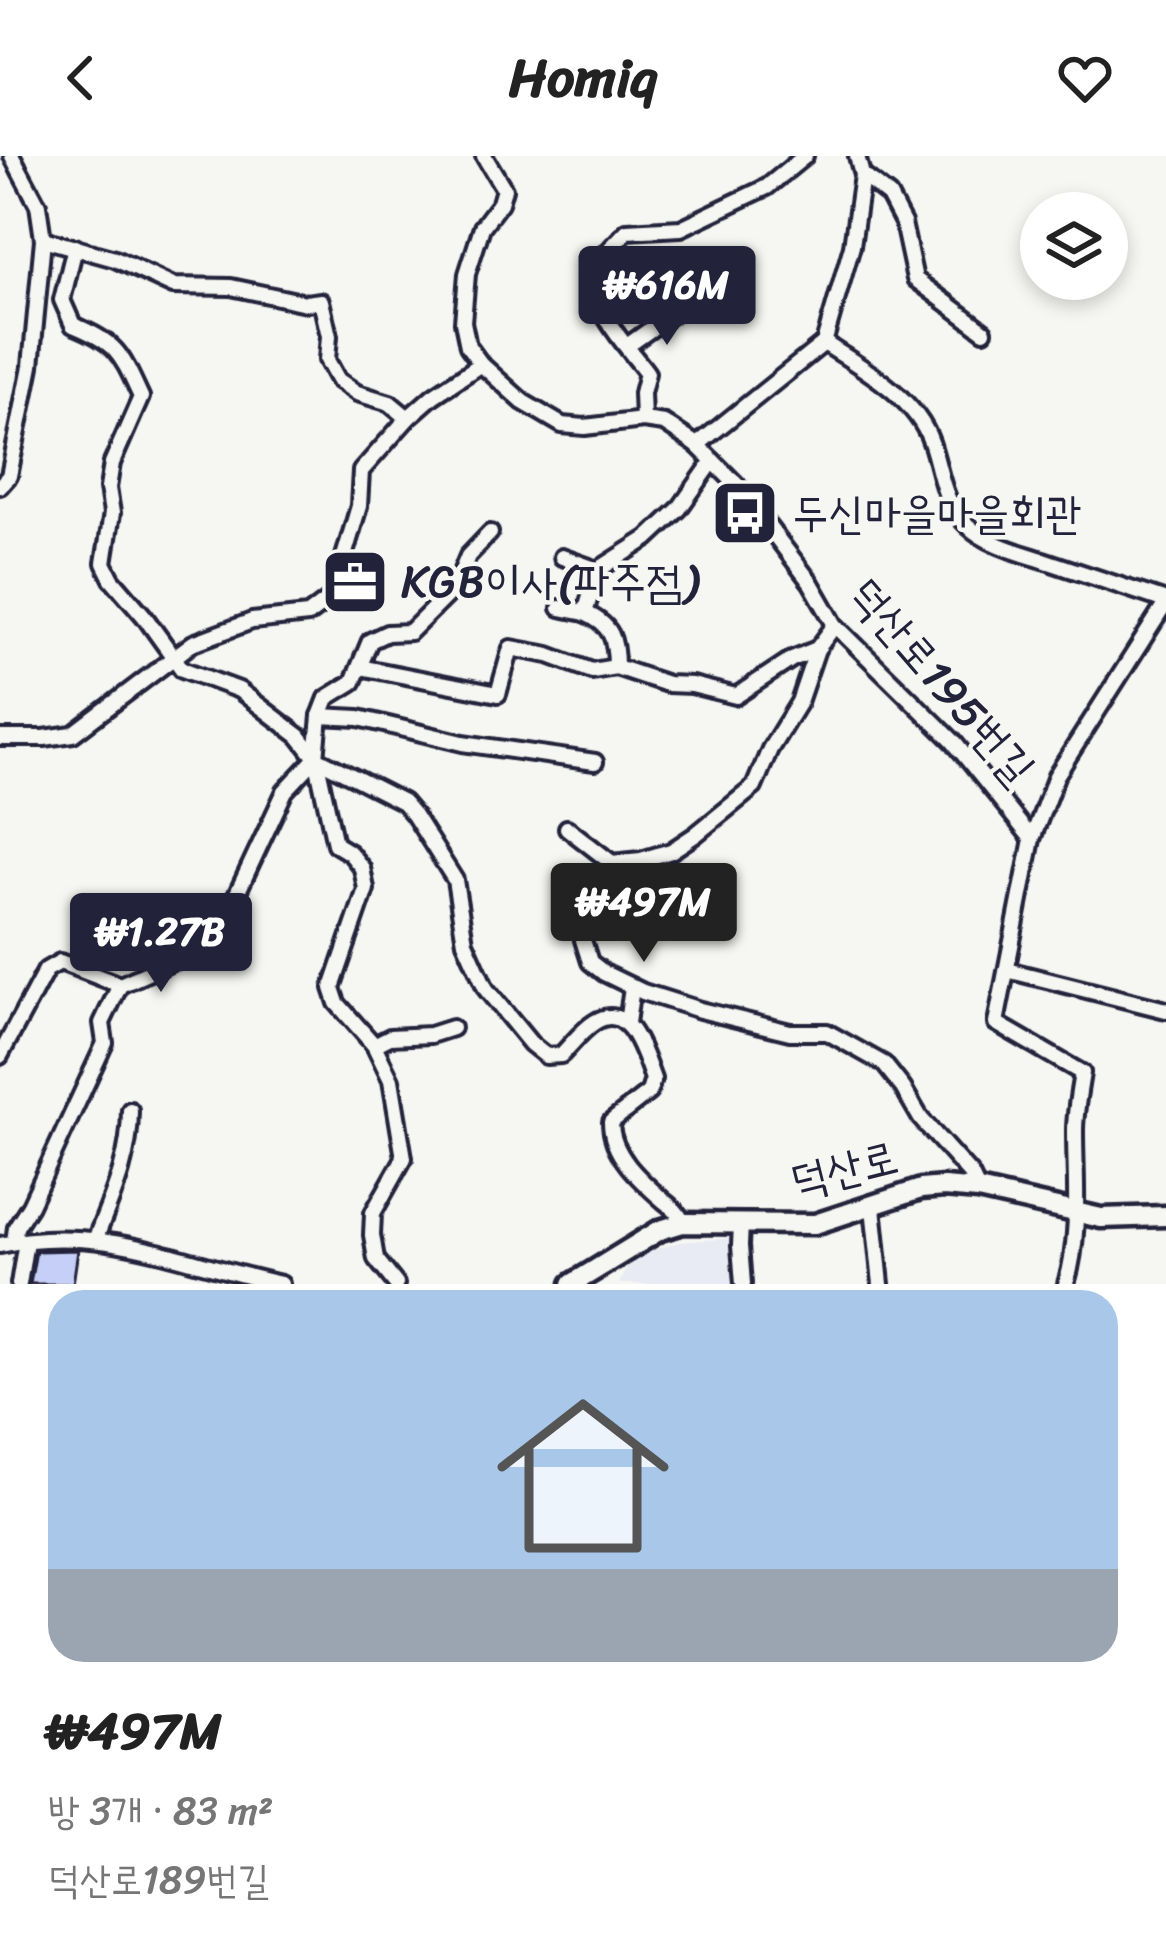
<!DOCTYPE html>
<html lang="ko">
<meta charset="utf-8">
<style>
:root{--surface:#fff;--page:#f6f6f6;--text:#222;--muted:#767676;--accent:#22223b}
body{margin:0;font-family:Sriracha,"Poor Story",sans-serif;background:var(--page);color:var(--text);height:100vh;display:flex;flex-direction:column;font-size:45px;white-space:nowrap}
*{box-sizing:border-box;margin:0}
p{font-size:39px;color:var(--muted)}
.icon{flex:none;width:66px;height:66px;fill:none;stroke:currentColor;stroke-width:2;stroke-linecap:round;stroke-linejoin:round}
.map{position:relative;height:1128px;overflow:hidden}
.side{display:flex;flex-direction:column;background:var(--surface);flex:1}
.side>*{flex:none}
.fabs{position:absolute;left:1020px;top:36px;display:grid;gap:24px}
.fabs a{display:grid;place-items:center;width:108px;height:108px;border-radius:50%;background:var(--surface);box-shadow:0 6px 18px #0003;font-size:60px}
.price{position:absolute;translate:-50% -102px;padding:0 27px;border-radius:12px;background:var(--accent);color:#fff;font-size:39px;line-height:78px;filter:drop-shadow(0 3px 6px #0008)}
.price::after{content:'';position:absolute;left:50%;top:72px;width:36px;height:27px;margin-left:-18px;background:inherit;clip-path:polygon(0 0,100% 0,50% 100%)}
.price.on{background:#222;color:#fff}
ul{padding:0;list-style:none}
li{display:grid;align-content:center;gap:24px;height:636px;padding:0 48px}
li span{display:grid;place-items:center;height:372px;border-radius:36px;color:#555}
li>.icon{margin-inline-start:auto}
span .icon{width:216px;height:216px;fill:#fffc;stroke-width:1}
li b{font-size:51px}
header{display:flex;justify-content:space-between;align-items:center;height:156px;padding:0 48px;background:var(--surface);font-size:54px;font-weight:700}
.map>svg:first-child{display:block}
</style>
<header><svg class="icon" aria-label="back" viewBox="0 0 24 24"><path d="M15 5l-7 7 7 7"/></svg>Homiq<svg class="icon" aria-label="heart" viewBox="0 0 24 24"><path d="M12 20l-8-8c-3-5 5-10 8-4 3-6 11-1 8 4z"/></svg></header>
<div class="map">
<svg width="1166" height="1128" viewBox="0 0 1166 1128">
<rect width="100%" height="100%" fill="#f6f6f2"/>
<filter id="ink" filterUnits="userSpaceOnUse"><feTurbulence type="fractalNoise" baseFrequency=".00833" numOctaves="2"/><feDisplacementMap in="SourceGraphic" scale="24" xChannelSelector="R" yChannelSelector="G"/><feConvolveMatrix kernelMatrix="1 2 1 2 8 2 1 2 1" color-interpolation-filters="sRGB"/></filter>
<g filter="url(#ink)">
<path fill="#e8eaf4" d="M735,1082L737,1128H619L631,1101L680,1086Z"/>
<path fill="#c6cff7" stroke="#22223b" stroke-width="3" d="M78,1094L73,1128H30L36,1095Z"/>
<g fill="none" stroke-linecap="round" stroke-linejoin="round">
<g stroke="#22223b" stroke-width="22">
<g id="street">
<path d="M484,0L504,33L500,47L482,71L467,118L463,166L468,190L481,208L523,246L562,269L585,271L643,264L664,267L697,289L737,329L811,427L835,469L953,585L1032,683"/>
<path d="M862,19L889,40L903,67L915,123L984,175"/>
<path d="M43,83L115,103L173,130L231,131L306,147L321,145L329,180L327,204L338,224L357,237L390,247L408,262"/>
<path d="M75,91L62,144L73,169C118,187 121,198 141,241L112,307L108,332L112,357L104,407L112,423L144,460L182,513L239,534L299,580L316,602L335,688L350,697L362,712L366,733L332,832L337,847L374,889L391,924L404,1002L373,1057L372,1079L376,1103L396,1128"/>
<path d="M824,187C863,212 915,241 931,286C942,317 941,345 968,370C991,391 1023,397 1052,407C1090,420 1128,432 1166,445"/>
<path d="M627,190L679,153"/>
<path d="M643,264L642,237L647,217C626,188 578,143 601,105C607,94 619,84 627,75L681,72L767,31L805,0"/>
<path d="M697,289L824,187L852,90L862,19L857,0"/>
<path d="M0,330L9,320L31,210L43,83L38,49L12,0"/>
<path d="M562,401L598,414"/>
<path d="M560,452L585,457L598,414L648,382L679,353L713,305"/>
<path d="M585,457C612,469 616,483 616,511"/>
<path d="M817,493L799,546L770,593L754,631L695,679L671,695L641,704L612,707L581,746L583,784L590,806L604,817L643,836L700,854L790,876H827L884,908L903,932L921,963L971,1019L978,1034"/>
<path d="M360,511L498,538L511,492L549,499L592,515L616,511L667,528L692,529L736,540L792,503L817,493L835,469"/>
<path d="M320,560L359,562L463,587L595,606"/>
<path d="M0,582H44L73,578L193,487L252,465L308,459L332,441L359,350L361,315L408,262L433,240L481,208"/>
<path d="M316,602L403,646L414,659L455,724L465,786L486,833L531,888L546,900L561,899C572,888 582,874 595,866C630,844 644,900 653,923L649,936L611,966C611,999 640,1024 664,1045C674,1053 678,1056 683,1067"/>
<path d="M567,672L612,707"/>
<path d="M1007,814L1166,854"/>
<path d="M627,867L632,831"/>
<path d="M374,889L390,881L430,879L452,872"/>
<path d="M0,900L46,814L60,806L120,829"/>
<path d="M873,1051L881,1128"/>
<path d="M741,1067L740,1090L743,1128"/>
<path d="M95,1084C113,1039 130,1003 130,954"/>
<path d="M14,1086L16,1071L30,1049L105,887L102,867L120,829L186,800L209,782L234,744L285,635L316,602L320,560L327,542L353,526L370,485L387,477L410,476L455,431L468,400L490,377"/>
<path d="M0,1089C100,1066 185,1108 281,1128"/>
<path d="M19,1128L26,1085"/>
<path d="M1066,1128C1081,1079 1075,1026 1075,975C1075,956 1079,936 1082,917L996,867L1032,683L1056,620L1166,447"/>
</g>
</g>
<g stroke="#22223b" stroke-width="27">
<path id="secondary" d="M572,1128L660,1074L683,1067L815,1068L921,1033L944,1031L978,1034L1101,1062L1166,1060"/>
</g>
<use href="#street" stroke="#f6f6f2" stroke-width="14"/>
<use href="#secondary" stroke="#f6f6f2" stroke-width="18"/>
</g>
</g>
<defs>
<g id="bus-square" transform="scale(3.45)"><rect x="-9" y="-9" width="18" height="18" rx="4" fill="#22223b" stroke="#f6f6f2"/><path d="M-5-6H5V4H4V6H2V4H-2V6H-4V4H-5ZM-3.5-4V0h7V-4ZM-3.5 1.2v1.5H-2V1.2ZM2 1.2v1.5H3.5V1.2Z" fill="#fff"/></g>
<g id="office-square" transform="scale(3.45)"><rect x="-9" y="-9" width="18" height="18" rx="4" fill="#22223b" stroke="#f6f6f2"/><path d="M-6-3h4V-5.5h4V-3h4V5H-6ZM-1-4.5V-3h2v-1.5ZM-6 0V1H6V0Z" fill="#fff"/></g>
</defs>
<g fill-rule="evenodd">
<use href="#bus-square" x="745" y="357"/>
<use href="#office-square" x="355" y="426"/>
</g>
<g text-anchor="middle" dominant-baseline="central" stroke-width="9" stroke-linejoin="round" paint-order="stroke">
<g font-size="45" fill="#22223b" stroke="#f6f6f2" text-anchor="start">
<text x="792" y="357">두신마을마을회관</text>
<text x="401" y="426">KGB이사(파주점)</text>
</g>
<g font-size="45" fill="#22223b" stroke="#f6f6f2">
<text transform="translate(942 525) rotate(49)">덕산로195번길</text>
<text transform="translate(844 1013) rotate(-14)">덕산로</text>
</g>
</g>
</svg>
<div class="fabs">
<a><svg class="icon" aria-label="layers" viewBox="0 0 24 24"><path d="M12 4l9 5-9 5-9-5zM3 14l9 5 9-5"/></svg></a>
</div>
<b class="price" style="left:667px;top:192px">₩616M</b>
<b class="price on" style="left:644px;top:809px">₩497M</b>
<b class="price" style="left:161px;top:839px">₩1.27B</b>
</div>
<section class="side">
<ul>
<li><span style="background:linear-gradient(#a9c7e8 75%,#9aa5b1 0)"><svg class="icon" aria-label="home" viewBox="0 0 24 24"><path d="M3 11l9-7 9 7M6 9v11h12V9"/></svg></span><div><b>₩497M</b><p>방 3개 · 83 m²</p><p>덕산로189번길</p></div></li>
</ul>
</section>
